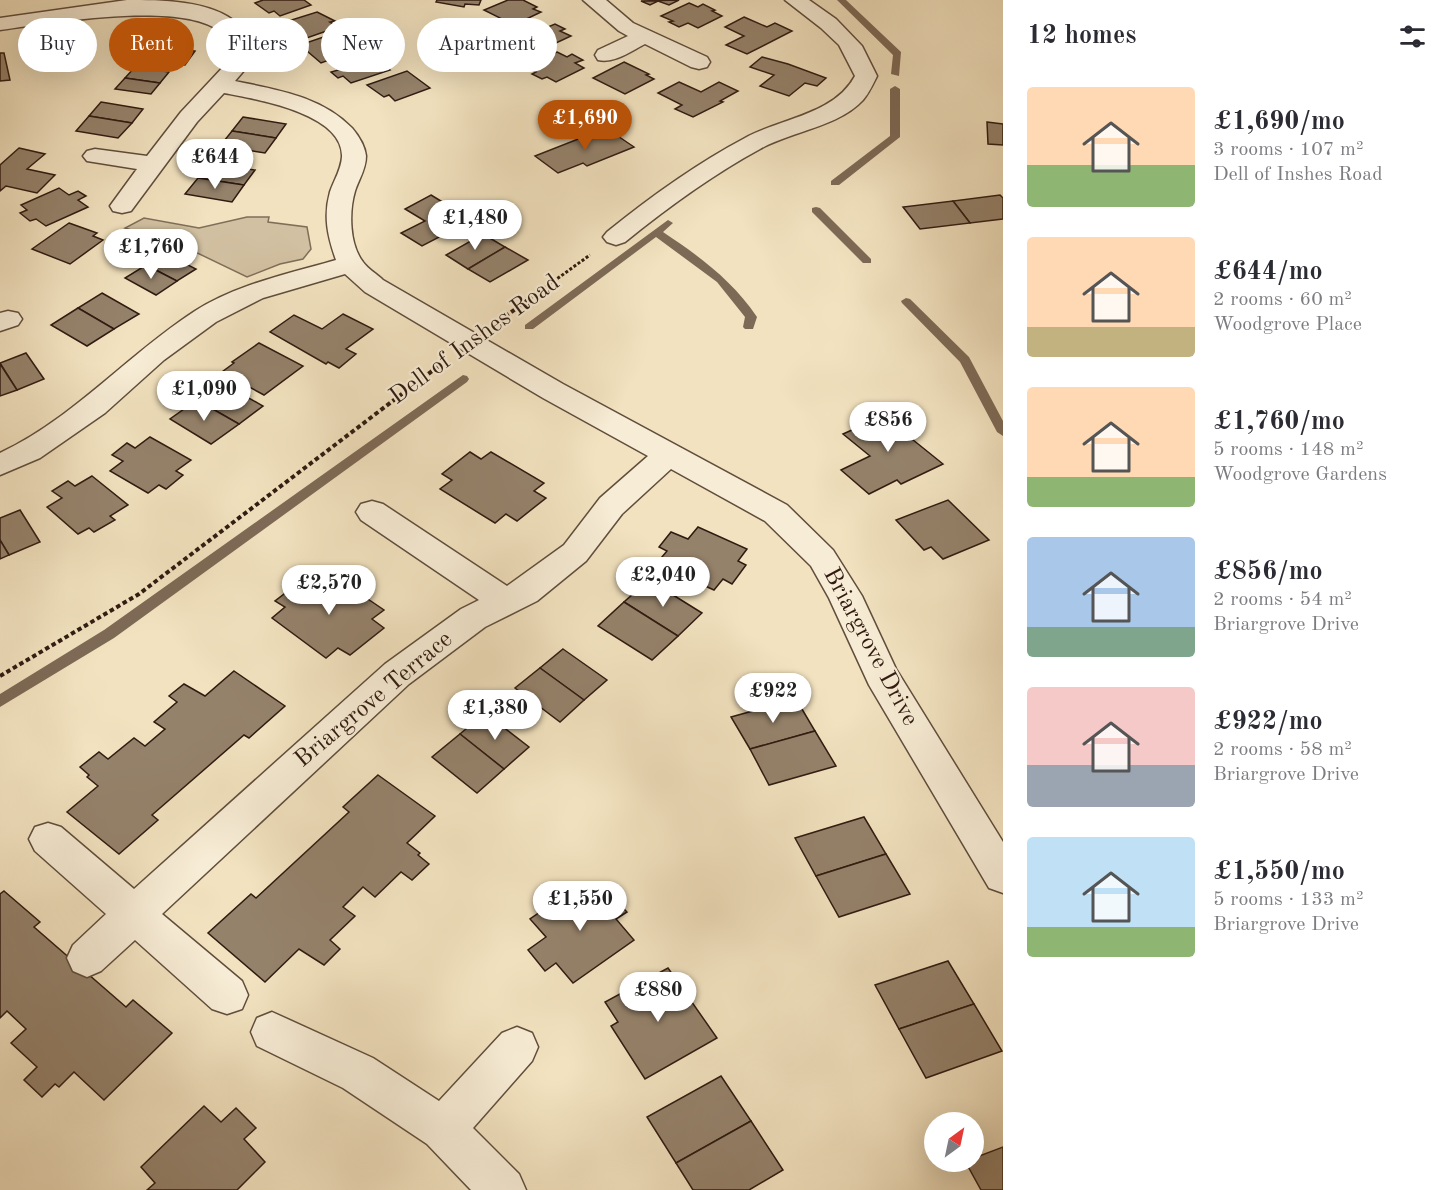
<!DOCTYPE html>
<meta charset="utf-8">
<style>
:root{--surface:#fff;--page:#f7f7f7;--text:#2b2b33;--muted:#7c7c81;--accent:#b45309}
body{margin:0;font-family:"Old Standard TT",serif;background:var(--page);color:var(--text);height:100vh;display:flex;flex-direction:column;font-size:22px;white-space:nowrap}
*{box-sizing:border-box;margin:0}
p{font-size:20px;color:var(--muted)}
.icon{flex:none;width:33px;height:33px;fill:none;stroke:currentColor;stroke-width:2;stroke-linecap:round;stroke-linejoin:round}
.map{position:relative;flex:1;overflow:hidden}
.panel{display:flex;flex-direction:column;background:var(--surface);width:450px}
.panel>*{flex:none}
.top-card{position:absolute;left:18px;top:18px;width:570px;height:54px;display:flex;gap:12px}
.needle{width:39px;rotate:33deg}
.tools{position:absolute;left:924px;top:1112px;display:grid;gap:12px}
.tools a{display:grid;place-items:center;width:60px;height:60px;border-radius:50%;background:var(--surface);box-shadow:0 6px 24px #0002;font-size:30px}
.price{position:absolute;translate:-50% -51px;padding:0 14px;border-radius:21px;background:#fff;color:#222;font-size:20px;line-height:39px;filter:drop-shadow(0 2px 3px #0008)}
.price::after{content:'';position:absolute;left:50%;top:36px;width:18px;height:14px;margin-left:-9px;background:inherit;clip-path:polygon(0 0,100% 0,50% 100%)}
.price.current{background:var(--accent);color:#fff}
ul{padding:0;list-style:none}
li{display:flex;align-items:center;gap:18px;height:150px;padding:0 24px}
li span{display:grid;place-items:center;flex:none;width:168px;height:120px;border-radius:6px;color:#555}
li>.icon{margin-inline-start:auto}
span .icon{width:72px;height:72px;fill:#fffc;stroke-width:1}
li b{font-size:26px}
h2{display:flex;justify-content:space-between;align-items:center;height:72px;padding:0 24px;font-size:26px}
.chip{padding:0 21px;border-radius:27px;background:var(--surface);box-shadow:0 6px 24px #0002;font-size:21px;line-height:54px}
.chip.current{background:var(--accent);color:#fff}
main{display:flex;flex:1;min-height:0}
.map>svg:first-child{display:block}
</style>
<main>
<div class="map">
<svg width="1003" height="1190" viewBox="0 0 1003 1190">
<rect width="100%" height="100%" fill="#f2e2bf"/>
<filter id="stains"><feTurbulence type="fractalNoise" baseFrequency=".00333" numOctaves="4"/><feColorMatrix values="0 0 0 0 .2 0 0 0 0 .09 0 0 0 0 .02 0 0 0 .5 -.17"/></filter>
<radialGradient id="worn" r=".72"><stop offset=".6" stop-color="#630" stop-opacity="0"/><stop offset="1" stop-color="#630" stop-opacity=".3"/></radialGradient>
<path fill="#d1c0a1" stroke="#806e59" stroke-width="1.5" d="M247,217H269L268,222L307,227L311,249L303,259L280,264L247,277L187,248L125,228L144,218L199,228Z"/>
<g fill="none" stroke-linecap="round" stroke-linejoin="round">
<g fill="#7d6a56" fill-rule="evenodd">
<path d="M837,0H846L901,52L899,76L891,74L893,55Z"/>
<path d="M895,86L900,89V137L839,185H831V181L890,136V89Z"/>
<path d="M816,207L820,208L871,259V263H863L812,212V208Z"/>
<path d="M668,220L673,223L663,232C699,256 732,280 757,317L753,329H745L743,327L745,317L717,282L656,237L533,329H525V325Z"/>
<path d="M906,298L910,299L969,357L1003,421V436L997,432L960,362L902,303L901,301Z"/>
<path d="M463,375L467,376L469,379L467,382L114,638L0,707V694L104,630Z"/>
</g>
</g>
<g fill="#95826b" stroke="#301b11" stroke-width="1.5">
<path d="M263,0H304L311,5L280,16L274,11L269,13L255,3Z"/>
<path d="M437,0H481L479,5L465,4L464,7L436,2Z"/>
<path d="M508,0H523L537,7L533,9L541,12L514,25L484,10Z"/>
<path d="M679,0L669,5L658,1L650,5L641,1Z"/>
<path d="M689,3L698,7L703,4L715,10L712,11L722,16L698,28L688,23L679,27L669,22L673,21L661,16Z"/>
<path d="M317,12L335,21L330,22L338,27L301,40L292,33L287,35L281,30L291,27L285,22Z"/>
<path d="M744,17L767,27L775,23L792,31L747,54L726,45L744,36L725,27Z"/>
<path d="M539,23L548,27L555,24L565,29L560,31L571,36L541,50L514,41L519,38L513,35Z"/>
<path d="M74,33L80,53L54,57L48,37Z"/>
<path d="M335,33L359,49L321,63L300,45Z"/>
<path d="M149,35L177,38L169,48L195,51L185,65L118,57L127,46L138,47Z"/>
<path d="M48,37L54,57L26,62L21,41Z"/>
<path d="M557,52L567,57L572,54L583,60L575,63L584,68L556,82L547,77L542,79L532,74L536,72L525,66Z"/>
<path d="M0,53H4L10,80L0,81Z"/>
<path d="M369,53L374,58L379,56L387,63L383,64L390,70L351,83L343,76L338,78L331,72L342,69L336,64Z"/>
<path d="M762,57L788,64L826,78L817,86L805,83L789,96L760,86L774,75L750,67Z"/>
<path d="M624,62L649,74L646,75L654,79L625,94L593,78Z"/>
<path d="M135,67L169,72L160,83L125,78Z"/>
<path d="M407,71L430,88L395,101L389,95L384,97L367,85Z"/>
<path d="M125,78L160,83L151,94L115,89Z"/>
<path d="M679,82L701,92L719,82L738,91L720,101L723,102L693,117L675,109L682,105L658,93Z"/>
<path d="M101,102L143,109L132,123L89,116Z"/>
<path d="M89,116L132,123L118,138L76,131Z"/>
<path d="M243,117L286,124L276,138L232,131Z"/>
<path d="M987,122L1003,124V145L988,144Z"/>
<path d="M606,128L634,147L587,166L583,163L558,173L535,156Z"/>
<path d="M232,131L276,138L265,153L220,146Z"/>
<path d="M19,148L45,154L27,169L55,175L37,193L6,186L0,191V165Z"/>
<path d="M210,163L255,170L244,185L198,178Z"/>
<path d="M198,178L244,185L232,202L185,194Z"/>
<path d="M59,188L69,195L78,191L86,196L78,200L88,207L46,226L36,219L30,221L20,213L27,210L21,205Z"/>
<path d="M431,195L472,220L422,246L401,233L425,221L405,209Z"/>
<path d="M1000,195L1003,198V219L970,223L953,201Z"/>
<path d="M953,201L970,223L920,229L903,207Z"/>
<path d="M69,223L97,233L93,236L103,240L70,264L32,249Z"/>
<path d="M483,234L505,247L468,269L446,255Z"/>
<path d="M505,247L528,260L490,282L468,269Z"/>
<path d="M164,253L196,269L177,281L146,265Z"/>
<path d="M146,265L177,281L156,295L125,278Z"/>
<path d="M102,293L139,314L114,329L78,308Z"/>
<path d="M78,308L114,329L87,346L51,325Z"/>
<path d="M343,314L373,329L346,349L356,354L339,368L328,362L326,364L270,332L294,315L322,329Z"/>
<path d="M259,343L303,366L264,395L222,372L234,363L232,362Z"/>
<path d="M26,353L44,379L17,390L0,363Z"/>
<path d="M0,364L17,390L0,396Z"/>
<path d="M222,383L263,406L239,424L197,400Z"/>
<path d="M197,400L239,424L211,444L170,419Z"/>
<path d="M901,408L920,423L902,431L943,464L901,484L897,480L869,494L841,470L870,456L843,434Z"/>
<path d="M150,437L191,460L176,471L183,475L166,489L159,485L148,493L110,471L123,461L112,455L127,443L135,448Z"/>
<path d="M470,452L481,459L491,452L544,483L534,491L546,498L517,521L506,514L495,523L440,489L452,480L442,474Z"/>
<path d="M92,476L128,505L110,516L115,520L94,532L89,528L78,534L47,507L62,498L52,491L68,481L75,486Z"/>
<path d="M948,500L989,540L943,559L931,547L924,550L896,520Z"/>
<path d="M20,510L40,542L9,555L0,540V518Z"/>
<path d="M698,527L747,549L738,561L746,565L732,584L723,579L714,590L656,564L667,551L659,547L671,532L688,539Z"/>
<path d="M0,540L9,555L0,559Z"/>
<path d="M331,574L384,610L372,619L384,628L350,655L338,648L326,658L272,618L285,607L275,601L309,575L320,583Z"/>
<path d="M649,580L702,613L678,636L624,602Z"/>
<path d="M624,602L678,636L652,660L598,626Z"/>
<path d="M563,649L607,680L584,700L540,668Z"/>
<path d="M540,668L584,700L560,722L515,688Z"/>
<path d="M234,671L285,706L249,738L244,735L152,815L158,820L119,854L67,812L98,786L87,777L89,775L80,767L99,752L108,759L134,738L145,746L165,729L154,722L177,702L169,696L184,684L205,696Z"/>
<path d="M796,699L815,731L750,749L731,717Z"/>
<path d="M485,713L529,747L504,769L460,734Z"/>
<path d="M815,731L836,766L769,785L750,749Z"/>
<path d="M460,734L504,769L477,793L432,757Z"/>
<path d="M378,775L435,816L407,843L420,853L418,855L429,864L412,880L401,872L375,897L363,887L343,907L355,916L330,940L340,949L324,965L299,949L265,982L208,933L251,894L256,898L349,812L343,807Z"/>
<path d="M864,817L886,854L816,876L795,838Z"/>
<path d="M886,854L910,894L839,917L816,876Z"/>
<path d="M584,882L597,898L607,891L627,912L616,919L634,940L573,983L556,963L545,971L528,950L546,937L530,919Z"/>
<path d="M4,891L40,922L34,927L126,1007L133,1000L172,1033L104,1100L74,1072L59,1087L55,1084L42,1097L24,1080L37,1067L11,1043L26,1029L7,1011L0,1018V894Z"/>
<path d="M948,961L974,1004L899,1029L875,985Z"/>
<path d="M668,968L717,1038L645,1079L611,1026L618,1022L605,1002Z"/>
<path d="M974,1004L1002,1051L926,1078L899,1029Z"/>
<path d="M721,1076L751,1121L676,1163L647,1117Z"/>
<path d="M204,1106L221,1122L236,1108L256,1128L244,1139L265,1162L237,1190H147L155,1183L141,1167Z"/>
<path d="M751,1121L783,1170L749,1190H693L676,1163Z"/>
<path d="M1003,1147V1190H981L965,1161H974V1158Z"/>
</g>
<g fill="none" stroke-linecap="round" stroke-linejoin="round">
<g stroke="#604d3c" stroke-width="3">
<g id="street">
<path d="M127,0C161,0 210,0 237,23C244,29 248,41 252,48L247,67L235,81C277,90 321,96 352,128C358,135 365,146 366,156C366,169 359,179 355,191C349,211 349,244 363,262C368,269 377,274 383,280L563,384L787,505L833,550L862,596L896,669L1003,842V893L989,888L869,685L829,598L811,566L765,521L671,469L622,514L586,561L537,601L485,627L409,684L162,914L242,981L248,995L242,1009L227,1014L212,1009L135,940L101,971L87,977L73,971L67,958L73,945L106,914L35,851L29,839L35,827L48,823L61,827L134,889L385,664L461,609L479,600L361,520L356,512L361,504L372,501L383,504L507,586L564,545L600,498L648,456L543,398L365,292L345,274L263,298L216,322L164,360L105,413L40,458L0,475V453C74,418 127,355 195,311C237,284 288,274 336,260C328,237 323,217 330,192C334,180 341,170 342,157C344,113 255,99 224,93L197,122L131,211L122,213L113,211L110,206L137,169L87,161L83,156L87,151L95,149L147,156L181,112L225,65L230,48C228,43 225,36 221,32C182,0 51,23 0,30V18Z"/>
<path d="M583,0H606L633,23L707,57L710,62L707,67L699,69L691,67L645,44C631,51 614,64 598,60L595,55L598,50L628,36L619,31Z"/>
<path d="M785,0H809L836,19L862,46L877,76C873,84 869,93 863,100C838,127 792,131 760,149C712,175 667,208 625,242L616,245L607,242L603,237L607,232C650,197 696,164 745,138C781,118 834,115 855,76L839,45L821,28Z"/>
<path d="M8,311L18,313L22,319L18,325L0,331V313Z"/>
<path d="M272,1012L373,1058L439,1101L502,1033L517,1027L532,1033L538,1047L532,1061L473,1128L519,1174L526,1190H471L427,1144L343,1088L257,1046L251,1032L257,1018Z"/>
</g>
</g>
<path stroke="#301b11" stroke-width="3" stroke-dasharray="3 2" stroke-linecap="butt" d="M529,299L590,255"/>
<g stroke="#301b11" stroke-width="4" stroke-dasharray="4.5 3" stroke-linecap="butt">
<path d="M499,321L532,297"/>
<path d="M0,676L139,594L440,365"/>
</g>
<use href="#street" fill="#f7ecd5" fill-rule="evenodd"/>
</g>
<g text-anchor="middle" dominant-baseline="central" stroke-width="4.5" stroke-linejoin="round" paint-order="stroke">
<g font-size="24" fill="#301b11" stroke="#f7ecd5">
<text transform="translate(475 340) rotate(-36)">Dell of Inshes Road</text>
<text transform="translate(870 647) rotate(62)">Briargrove Drive</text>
<text transform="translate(374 700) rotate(-40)">Briargrove Terrace</text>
</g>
</g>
<rect width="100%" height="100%" filter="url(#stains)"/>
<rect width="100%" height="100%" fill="url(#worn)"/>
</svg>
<div class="tools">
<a><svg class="needle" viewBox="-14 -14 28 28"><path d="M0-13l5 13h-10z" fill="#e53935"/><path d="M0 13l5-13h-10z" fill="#7c7c81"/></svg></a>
</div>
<b class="price current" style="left:585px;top:151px">£1,690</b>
<b class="price" style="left:215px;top:190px">£644</b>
<b class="price" style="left:475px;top:251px">£1,480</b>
<b class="price" style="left:151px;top:280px">£1,760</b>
<b class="price" style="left:204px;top:422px">£1,090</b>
<b class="price" style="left:888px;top:453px">£856</b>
<b class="price" style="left:663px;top:608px">£2,040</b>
<b class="price" style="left:329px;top:616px">£2,570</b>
<b class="price" style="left:773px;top:724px">£922</b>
<b class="price" style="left:495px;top:741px">£1,380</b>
<b class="price" style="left:580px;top:932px">£1,550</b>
<b class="price" style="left:658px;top:1023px">£880</b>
<div class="top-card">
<a class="chip">Buy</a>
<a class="chip current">Rent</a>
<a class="chip">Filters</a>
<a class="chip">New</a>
<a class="chip">Apartment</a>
</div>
</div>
<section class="panel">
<h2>12 homes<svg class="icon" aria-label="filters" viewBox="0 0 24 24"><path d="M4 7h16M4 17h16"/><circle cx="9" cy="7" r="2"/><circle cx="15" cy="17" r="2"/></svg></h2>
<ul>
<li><span style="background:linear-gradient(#ffd9b3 65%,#8fb573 0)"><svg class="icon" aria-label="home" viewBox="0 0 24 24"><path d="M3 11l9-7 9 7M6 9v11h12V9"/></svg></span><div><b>£1,690/mo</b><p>3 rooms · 107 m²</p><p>Dell of Inshes Road</p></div></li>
<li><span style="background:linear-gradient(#ffd9b3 75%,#c2b280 0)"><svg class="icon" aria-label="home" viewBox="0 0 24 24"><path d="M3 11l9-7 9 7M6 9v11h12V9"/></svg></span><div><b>£644/mo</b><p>2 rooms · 60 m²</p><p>Woodgrove Place</p></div></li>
<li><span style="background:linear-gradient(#ffd9b3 75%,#8fb573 0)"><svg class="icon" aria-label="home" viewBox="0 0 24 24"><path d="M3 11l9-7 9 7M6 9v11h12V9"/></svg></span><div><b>£1,760/mo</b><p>5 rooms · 148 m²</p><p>Woodgrove Gardens</p></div></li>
<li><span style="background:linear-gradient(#a9c7e8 75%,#7fa58c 0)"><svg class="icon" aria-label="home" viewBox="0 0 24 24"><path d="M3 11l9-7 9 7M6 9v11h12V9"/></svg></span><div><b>£856/mo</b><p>2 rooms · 54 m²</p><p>Briargrove Drive</p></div></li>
<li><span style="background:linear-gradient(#f6c9c9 65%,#9aa5b1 0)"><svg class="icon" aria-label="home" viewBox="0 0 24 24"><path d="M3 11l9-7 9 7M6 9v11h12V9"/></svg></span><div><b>£922/mo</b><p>2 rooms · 58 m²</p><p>Briargrove Drive</p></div></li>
<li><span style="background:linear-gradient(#bfe0f5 75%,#8fb573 0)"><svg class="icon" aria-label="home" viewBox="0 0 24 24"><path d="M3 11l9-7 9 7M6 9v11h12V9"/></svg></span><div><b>£1,550/mo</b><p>5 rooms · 133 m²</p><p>Briargrove Drive</p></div></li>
</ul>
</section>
</main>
